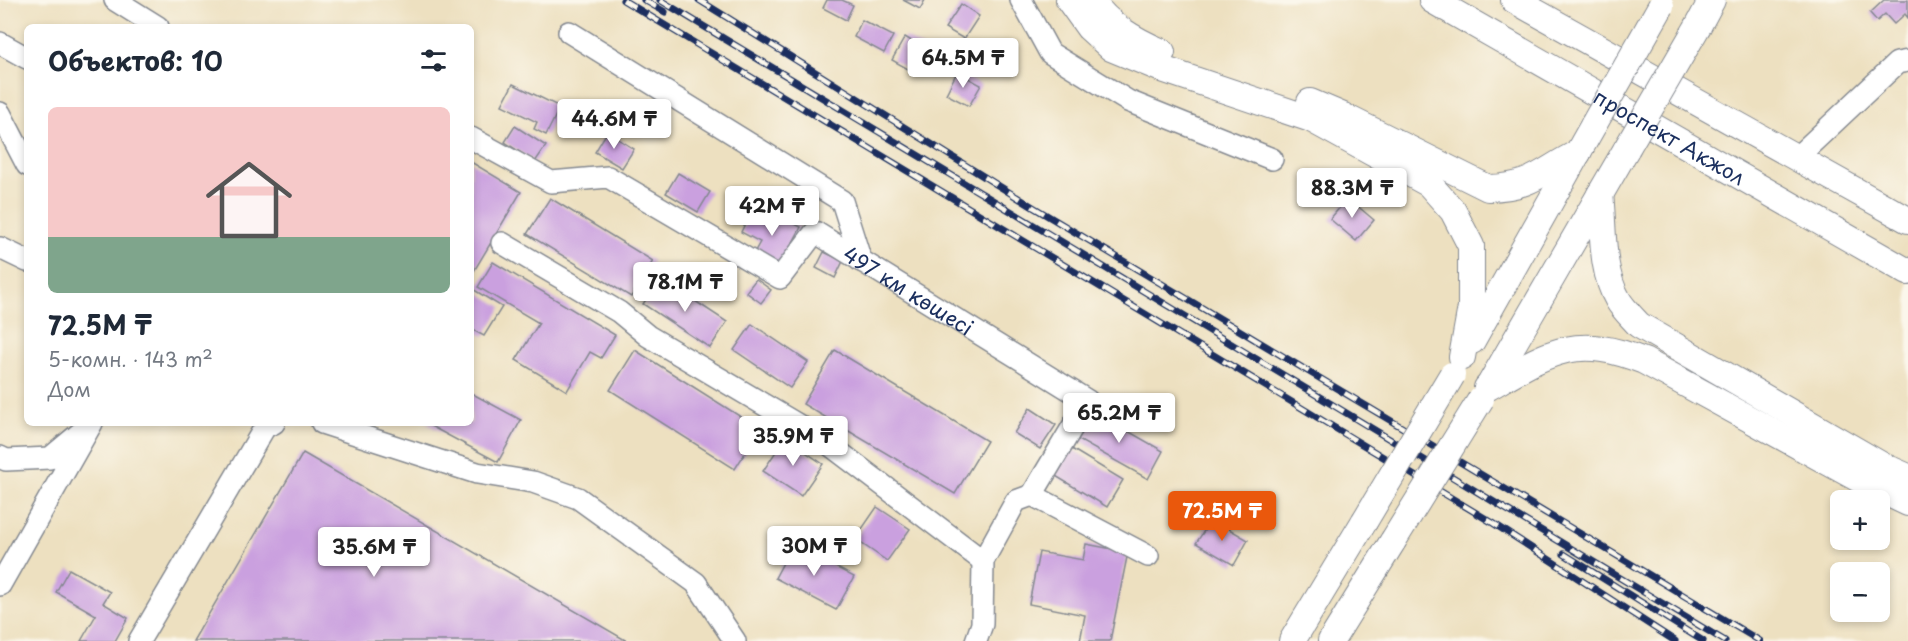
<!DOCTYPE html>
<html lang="ru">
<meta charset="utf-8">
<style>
:root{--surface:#fff;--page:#f6f6f7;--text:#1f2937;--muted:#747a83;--line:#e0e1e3;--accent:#ea580c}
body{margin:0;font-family:"Playpen Sans",sans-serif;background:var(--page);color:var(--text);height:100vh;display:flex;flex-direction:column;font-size:22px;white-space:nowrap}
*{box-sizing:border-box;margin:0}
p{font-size:20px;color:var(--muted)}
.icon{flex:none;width:33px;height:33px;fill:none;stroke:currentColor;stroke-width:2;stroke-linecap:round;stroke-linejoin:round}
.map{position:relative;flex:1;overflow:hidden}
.sheet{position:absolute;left:24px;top:24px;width:450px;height:402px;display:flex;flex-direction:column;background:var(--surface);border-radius:9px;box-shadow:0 3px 9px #0003}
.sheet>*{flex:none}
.fabs{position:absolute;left:1830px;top:490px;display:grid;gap:12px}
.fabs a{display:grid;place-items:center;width:60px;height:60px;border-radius:9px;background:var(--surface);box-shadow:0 3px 9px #0003;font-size:30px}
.price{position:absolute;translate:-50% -51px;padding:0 14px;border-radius:6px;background:#fff;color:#222;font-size:20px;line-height:39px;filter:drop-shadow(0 2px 3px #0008)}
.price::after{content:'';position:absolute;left:50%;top:36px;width:18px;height:14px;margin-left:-9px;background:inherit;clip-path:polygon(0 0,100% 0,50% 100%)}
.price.selected{background:var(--accent);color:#fff}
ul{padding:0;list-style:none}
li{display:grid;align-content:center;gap:12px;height:318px;padding:0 24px}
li+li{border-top:2px solid var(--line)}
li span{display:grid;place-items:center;height:186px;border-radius:9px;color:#555}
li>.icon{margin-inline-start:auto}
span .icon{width:108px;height:108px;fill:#fffc;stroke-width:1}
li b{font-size:26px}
h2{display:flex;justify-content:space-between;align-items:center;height:72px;padding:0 24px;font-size:26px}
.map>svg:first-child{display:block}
</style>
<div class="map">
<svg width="1908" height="641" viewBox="0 0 1908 641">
<rect width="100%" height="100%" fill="#fbf7ec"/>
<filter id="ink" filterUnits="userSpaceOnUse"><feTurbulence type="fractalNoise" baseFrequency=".0167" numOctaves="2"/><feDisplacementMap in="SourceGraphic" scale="12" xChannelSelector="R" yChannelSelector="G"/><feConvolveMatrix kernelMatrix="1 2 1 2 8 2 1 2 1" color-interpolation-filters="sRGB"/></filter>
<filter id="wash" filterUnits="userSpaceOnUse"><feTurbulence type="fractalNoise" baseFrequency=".008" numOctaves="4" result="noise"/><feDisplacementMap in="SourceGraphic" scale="24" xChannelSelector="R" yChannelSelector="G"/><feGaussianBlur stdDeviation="1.35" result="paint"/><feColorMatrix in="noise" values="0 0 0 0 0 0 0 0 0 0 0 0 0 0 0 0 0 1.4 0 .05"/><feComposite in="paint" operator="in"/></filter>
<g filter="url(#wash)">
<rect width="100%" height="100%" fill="#ede0c0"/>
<g id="blocks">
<g fill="#caa0df">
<path d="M827,0H842L853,5L846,20L823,8Z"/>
<path d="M903,0H925L920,9Z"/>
<path d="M1884,0H1908V18L1905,14L1894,24L1885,14L1877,21L1870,13Z"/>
<path d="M961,4L979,16L964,39L945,28Z"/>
<path d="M862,20L893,36L884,53L854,37Z"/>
<path d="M905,37L928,51L915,73L892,60Z"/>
<path d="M957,72L981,85L969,106L946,94Z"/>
<path d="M513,84L560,107L546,135L534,129L537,122L502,105Z"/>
<path d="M515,126L546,146L535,162L505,142Z"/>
<path d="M607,132L634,149L622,168L595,152Z"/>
<path d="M471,162L521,192L471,276Z"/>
<path d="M678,173L710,192L698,212L666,193Z"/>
<path d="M550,198L653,261L631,297L527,234Z"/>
<path d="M1348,198L1374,220L1356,241L1330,219Z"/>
<path d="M751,212L770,222L775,214L801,227L780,267L754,253L760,242L741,232Z"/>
<path d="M824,252L843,261L835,278L816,268Z"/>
<path d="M493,262L615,335L601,358L590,352L567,391L516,360L539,323L478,287Z"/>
<path d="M660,278L727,322L710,348L643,304Z"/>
<path d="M756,279L771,290L761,303L746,292Z"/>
<path d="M471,288L502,307L484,336L471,329Z"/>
<path d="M752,324L808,362L790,388L734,350Z"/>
<path d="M635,350L760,429L735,469L610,390Z"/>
<path d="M835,350L987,441L955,494L803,404Z"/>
<path d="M471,393L521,420L498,462L425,423H471Z"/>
<path d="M1030,408L1056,425L1040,449L1014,433Z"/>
<path d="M1091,410L1163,451L1148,479L1075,438Z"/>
<path d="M785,438L823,464L801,496L763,471Z"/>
<path d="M1070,448L1123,480L1107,507L1054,475Z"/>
<path d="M303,453L627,641H193Z"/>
<path d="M877,507L910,529L887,561L855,539Z"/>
<path d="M1212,519L1248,540L1234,565L1196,543Z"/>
<path d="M793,544L854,577L836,610L775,578Z"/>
<path d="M1086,544L1128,552L1110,641H1080L1085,615L1029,604L1039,552L1083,560Z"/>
<path d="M69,569L110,592L103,603L128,618L115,641H81L96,615L56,592Z"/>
</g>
</g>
</g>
<g filter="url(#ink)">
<use href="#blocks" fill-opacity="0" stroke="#84888f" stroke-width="1.5"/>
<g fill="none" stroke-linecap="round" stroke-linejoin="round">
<g stroke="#84888f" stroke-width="24">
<g id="minor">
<path d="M115,0L158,27"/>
<path d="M1021,0L1050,53L1128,101L1272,159"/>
<path d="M569,32L842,201L861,261"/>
<path d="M0,43L27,58"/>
<path d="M0,113L27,165"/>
<path id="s1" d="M471,138L551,182L608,177L780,278L815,232L1088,401L1032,495L1016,501L983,561L982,624L976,641"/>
<path d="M1796,158L1897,63L1908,61"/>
<path d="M502,243L619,312L648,336L822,439L983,561"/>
<path d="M0,248L27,261"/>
<path d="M322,423L477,473L533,482L578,498L696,583L735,641"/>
<path d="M0,457L6,460L50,458L80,433"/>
<path d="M1032,495L1148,556"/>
<path d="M0,585L92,423"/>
<path d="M139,641L265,427L274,423"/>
</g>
</g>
<g stroke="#84888f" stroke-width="28">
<g id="major">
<path d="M1069,0L1089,28L1111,48L1162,69L1311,119L1429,184L1453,211L1471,246V307L1462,357"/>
<path d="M1091,0C1108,25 1134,40 1162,52"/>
<path id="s2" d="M1432,0L1908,272"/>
<path d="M1514,0L1908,220"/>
<path d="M1698,26L1712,0"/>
<path d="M1310,102L1343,116L1488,188C1533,187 1540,172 1578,153"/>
<path d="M1600,194C1604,228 1600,269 1618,300C1623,309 1632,317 1639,325L1883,466L1908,477"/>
<path d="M1472,341L1594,124"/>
<path d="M1489,386L1627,148"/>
<path d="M1487,388C1548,353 1574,333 1644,361L1868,484L1908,503"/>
<path d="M1292,641L1364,522"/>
<path d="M1331,641L1393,541"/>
</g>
</g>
<use href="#minor" stroke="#fff" stroke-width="21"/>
<use href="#major" stroke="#fff" stroke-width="26"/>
<g stroke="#1b2f5e" stroke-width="7">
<g id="rail">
<path d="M623,0L1493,523L1675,641"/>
<path d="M644,0L665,12"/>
<path d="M660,0L1725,641"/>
<path d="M699,0L1033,207L1760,641"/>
<path d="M1564,554L1703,641"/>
</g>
</g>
<use href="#rail" stroke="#fbf7ec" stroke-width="4.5" stroke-dasharray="14" stroke-linecap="butt"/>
<g stroke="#84888f" stroke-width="28" stroke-linecap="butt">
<g id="major-bridge">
<path d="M1594,124L1661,6"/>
<path d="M1627,148L1698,26"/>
<path d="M1364,522L1452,375"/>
<path d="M1393,541L1481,399"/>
</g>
</g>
<use href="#major-bridge" stroke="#fff" stroke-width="26"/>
</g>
</g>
<g text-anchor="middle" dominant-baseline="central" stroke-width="4.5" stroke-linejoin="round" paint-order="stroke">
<g font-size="21" fill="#1b2f5e" stroke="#fbf7ec">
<text stroke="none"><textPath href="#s2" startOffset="274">проспект Акжол</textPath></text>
<text stroke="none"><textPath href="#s1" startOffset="516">497 км көшесі</textPath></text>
</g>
</g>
</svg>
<div class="fabs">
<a>+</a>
<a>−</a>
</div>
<b class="price" style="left:963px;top:89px">64.5M ₸</b>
<b class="price" style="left:614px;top:150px">44.6M ₸</b>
<b class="price" style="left:1352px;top:219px">88.3M ₸</b>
<b class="price" style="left:772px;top:237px">42M ₸</b>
<b class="price" style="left:685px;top:313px">78.1M ₸</b>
<b class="price" style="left:1119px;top:444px">65.2M ₸</b>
<b class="price" style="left:793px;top:467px">35.9M ₸</b>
<b class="price selected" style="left:1222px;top:542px">72.5M ₸</b>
<b class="price" style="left:814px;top:577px">30M ₸</b>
<b class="price" style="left:374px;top:578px">35.6M ₸</b>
<section class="sheet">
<h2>Объектов: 10<svg class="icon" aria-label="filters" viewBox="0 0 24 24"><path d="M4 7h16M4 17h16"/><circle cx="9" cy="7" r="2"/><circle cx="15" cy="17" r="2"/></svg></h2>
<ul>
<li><span style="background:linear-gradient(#f6c9c9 70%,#7fa58c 0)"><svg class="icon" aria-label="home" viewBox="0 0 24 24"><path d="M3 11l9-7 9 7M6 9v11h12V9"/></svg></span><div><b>72.5M ₸</b><p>5-комн. · 143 m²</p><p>Дом</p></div></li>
</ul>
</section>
</div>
